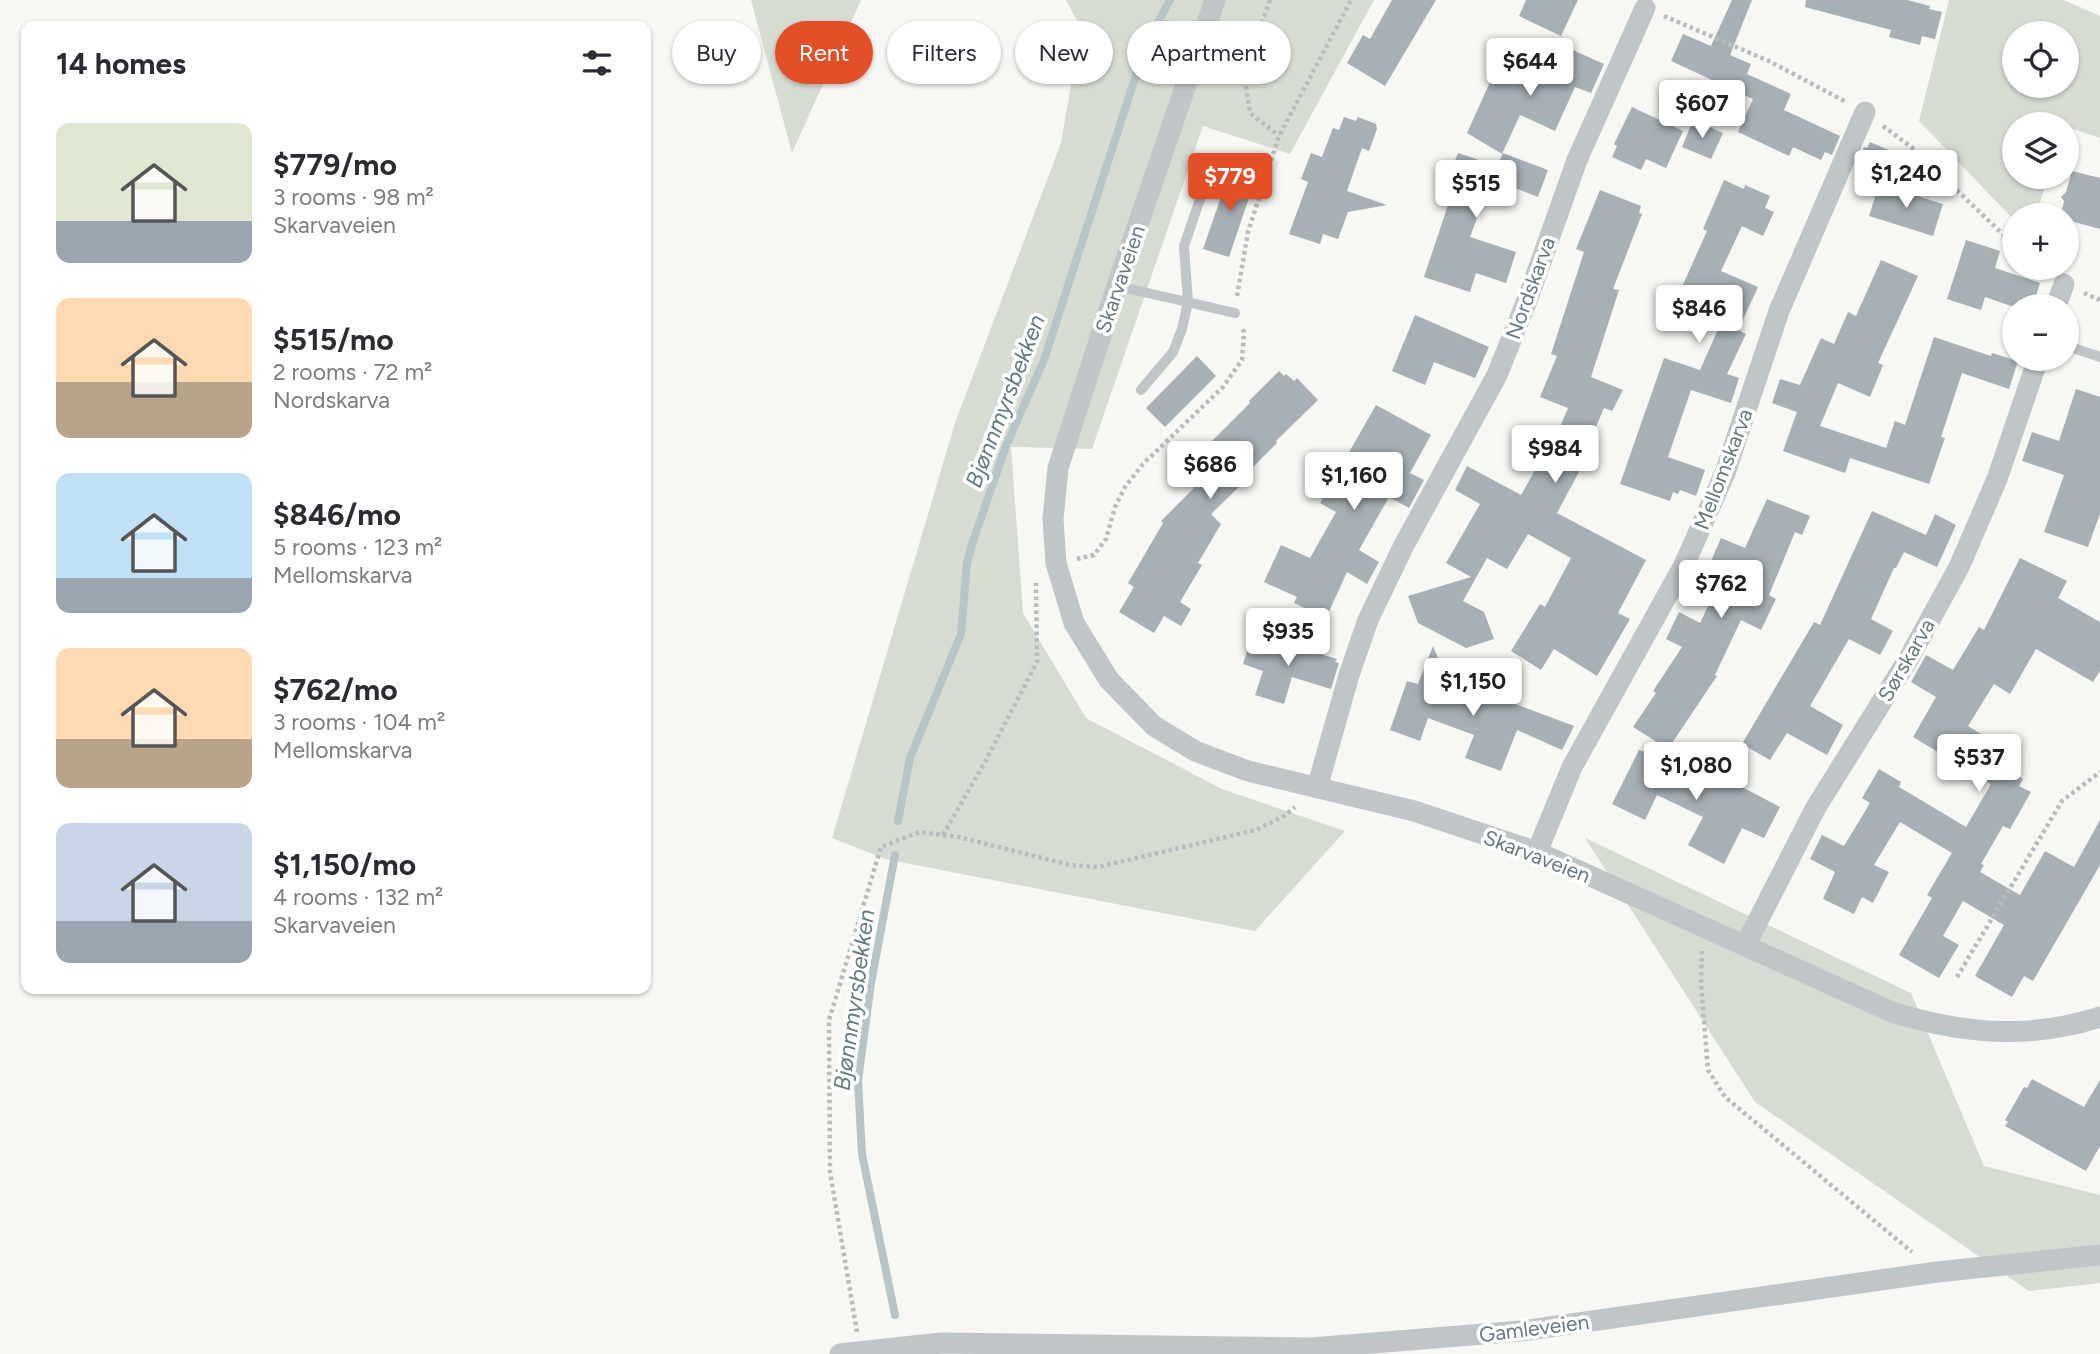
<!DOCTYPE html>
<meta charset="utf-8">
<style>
:root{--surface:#fff;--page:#f7f7f7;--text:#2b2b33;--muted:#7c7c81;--accent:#e24f29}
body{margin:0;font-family:Figtree,sans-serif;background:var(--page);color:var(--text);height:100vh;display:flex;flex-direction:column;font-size:26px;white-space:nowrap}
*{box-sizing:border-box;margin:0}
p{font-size:23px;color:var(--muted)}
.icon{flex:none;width:38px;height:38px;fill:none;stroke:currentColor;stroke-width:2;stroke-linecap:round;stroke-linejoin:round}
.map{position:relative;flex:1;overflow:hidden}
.details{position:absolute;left:21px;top:21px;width:630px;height:973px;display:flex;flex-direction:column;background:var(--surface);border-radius:14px;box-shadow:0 2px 5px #0004}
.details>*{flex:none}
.guide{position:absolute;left:672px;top:21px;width:665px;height:63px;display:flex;gap:14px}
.buttons{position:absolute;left:2002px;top:21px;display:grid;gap:14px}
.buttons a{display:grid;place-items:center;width:77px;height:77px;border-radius:50%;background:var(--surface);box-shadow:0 2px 5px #0004;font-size:35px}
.price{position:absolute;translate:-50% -60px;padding:0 16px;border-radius:7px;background:#fff;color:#222;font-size:23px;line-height:46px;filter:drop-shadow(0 2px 4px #0008)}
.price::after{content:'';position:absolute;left:50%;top:42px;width:21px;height:16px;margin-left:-10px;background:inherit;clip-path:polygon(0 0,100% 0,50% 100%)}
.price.active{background:var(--accent);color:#fff}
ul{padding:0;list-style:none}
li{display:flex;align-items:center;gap:21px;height:175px;padding:0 35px}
li span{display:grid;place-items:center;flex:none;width:196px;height:140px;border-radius:14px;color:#555}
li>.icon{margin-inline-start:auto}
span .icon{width:84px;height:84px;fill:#fffc;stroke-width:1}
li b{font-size:30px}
h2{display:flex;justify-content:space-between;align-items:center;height:84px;padding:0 35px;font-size:30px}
.chip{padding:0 24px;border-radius:32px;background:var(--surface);box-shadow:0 2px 5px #0004;font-size:24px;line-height:63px}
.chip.active{background:var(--accent);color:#fff}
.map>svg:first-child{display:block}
</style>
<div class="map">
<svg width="2100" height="1354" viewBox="0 0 2100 1354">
<rect width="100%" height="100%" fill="#f7f7f4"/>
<g fill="#d7dcd3" fill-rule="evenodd">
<path d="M751,0H861L792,153Z"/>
<path d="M1066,0H1374L1290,154L1203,126L1092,449L1011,447L1023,613L1086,718L1222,789L1345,831L1255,931L885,859L832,838L955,423L1061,143L1081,28Z"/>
<path d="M1949,0H2064L2100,16V138L2067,127V124H2014V177H2048L2036,215H2014V220L1919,121ZM2014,33H2067V86H2014Z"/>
<path d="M1585,838L1911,993L1984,1166L2100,1195V1283L2029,1291L1755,1102Z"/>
</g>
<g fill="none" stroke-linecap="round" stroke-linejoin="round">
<g stroke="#b7c4c8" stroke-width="8">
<path d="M898,821L910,758L961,634L967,563L972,544L1006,446L1044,360L1146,44L1170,0"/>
<path d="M895,855L871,983L858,1081L862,1154L895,1315"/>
</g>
</g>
<g fill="#a7b0b5">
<path d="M1392,0H1436L1385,86L1347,63L1363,35L1370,39Z"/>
<path d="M1526,0H1578L1561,36L1519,16Z"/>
<path d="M1732,0H1752L1730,55L1751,64L1747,74L1791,94L1784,110L1840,136L1832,155L1825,152L1821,160L1793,147L1789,156L1738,132L1753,99L1671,61L1683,34L1711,46Z"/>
<path d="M1806,0H1907L1930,6L1929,9L1942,12L1935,39L1922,36L1920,45L1889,37L1891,30L1805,7Z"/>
<path d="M1566,47L1604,64L1591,93L1575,87L1555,131L1520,115L1502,154L1467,133L1500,60L1550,83Z"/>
<path d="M1632,107L1683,131L1666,168L1646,159L1641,170L1612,157L1617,146L1614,144Z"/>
<path d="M1344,117L1356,121L1358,117L1376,124L1377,129L1369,151L1362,148L1347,191L1387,205L1348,212L1338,239L1323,234L1320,244L1289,234L1308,182L1301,179L1311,153L1322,157L1333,128L1339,130Z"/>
<path d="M1693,120L1723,133L1711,159L1682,147Z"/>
<path d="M1870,142L1891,151L1888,158L1891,160L1884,176L1857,165L1864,147L1867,148Z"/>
<path d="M1458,153L1497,166L1503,153L1548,170L1538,197L1492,179L1470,237L1516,252L1506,283L1476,273L1470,292L1424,277L1448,205L1439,202Z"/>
<path d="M1231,168L1256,177L1229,257L1203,249Z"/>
<path d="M2072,171L2100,178V229L2067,220V215H2061L2064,201L2061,197L2066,192Z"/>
<path d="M1724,180L1744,189L1745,185L1770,196L1765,208L1774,212L1763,236L1742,226L1721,271L1758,287L1738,330L1746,334L1727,374L1739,378L1731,403L1691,390L1668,457L1705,470L1696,496L1680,490L1678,494L1673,492L1670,501L1620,484L1664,358L1700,370L1719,327L1673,307L1707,231L1703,229Z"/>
<path d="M1879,184L1943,204L1933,236L1869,216Z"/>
<path d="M1600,190L1641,206L1639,213L1642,214L1613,289L1619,290L1591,377L1623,390L1612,411L1604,408L1578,469L1580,470L1557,513L1646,560L1618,613L1630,619L1597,676L1554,649L1541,670L1511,651L1540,604L1545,607L1571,558L1528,534L1507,569L1487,558L1463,601L1484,612L1494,639L1466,648L1418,623L1408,596L1471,577L1446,563L1480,504L1455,490L1467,466L1521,495L1545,452L1549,454L1568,408L1540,397L1557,356L1551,354L1584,252L1576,249Z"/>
<path d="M1966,240L2000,251L1995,268L2040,283L2033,306H2011L1985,297L1981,310L1947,299Z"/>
<path d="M1881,260L1918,276L1878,363L1883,365L1870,397L1838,383L1820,426L1886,448L1895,421L1905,425L1934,337L1991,356L1992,353L2018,361L2009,389L1962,373L1941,437L1945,438L1929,484L1850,458L1845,473L1783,451L1797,412L1772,403L1780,379L1800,385L1821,338L1834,344L1848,312L1856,316Z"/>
<path d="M1415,315L1489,347L1475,378L1434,362L1425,385L1392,371Z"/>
<path d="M1197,356L1216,376L1165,427L1146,408Z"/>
<path d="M1279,371L1284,376L1286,374L1294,381L1297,378L1318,400L1276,441L1277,443L1239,481L1242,484L1211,514L1221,524L1198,563L1202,565L1180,602L1191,609L1181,626L1164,616L1154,633L1119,612L1134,587L1128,583L1163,523L1161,521L1194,488L1180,473L1250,403L1249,401Z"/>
<path d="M2076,389L2100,397V514L2088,547L2044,532L2064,475L2022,461L2032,432L2059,441Z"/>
<path d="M1376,405L1431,435L1410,473L1424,480L1409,508L1389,497L1359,550L1379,562L1367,584L1347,572L1326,618L1294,603L1297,597L1264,582L1281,545L1310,558L1336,512L1320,503Z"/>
<path d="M1767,499L1810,516L1802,535L1795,532L1769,595L1776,599L1761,630L1741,620L1715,675L1717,676L1668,749L1633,727L1656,693L1653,691L1682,647L1666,639L1679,612L1700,623L1727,567L1711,561L1721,538L1745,548Z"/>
<path d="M1872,511L1926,535L1935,514L1956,525L1937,567L1904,552L1896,568H1894L1871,619L1893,631L1880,655L1849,639L1810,706L1843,725L1827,755L1787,733L1770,760L1742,744L1814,622L1820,625Z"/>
<path d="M2020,558L2067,581L2058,598L2100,622V671L2093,682L2036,649L2010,694L1994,684L1968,726L1986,737L1977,753L2023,779L2019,786L2031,792L2010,829L2003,826L1981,864L1984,865L1980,872L2020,895L2045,851L2074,867L2100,820V865L2033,981L2024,976L2012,997L1975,976L2004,925L1963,901L1943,936L1959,945L1939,978L1899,955L1932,898L1927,895L1952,853L1900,822L1874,865L1889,872L1873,903L1862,897L1854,914L1823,899L1835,872L1810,859L1822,835L1844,846L1870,803L1862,798L1879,769L1901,782L1899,787L1966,827L1991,784L1913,737L1936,697L1911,682L1926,655L1953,670L1979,627L1984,630Z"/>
<path d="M1252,636L1277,644L1278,641L1337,659L1335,662L1339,663L1331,689L1292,677L1284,704L1255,695L1263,671L1243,664Z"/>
<path d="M1433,646L1452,692L1485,704L1489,694L1574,726L1562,750L1517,730L1501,771L1465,758L1474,735L1428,718L1420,741L1390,730L1407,681L1418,684Z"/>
<path d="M1639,750L1658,757L1662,751L1695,767L1694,770L1718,783L1723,777L1780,807L1764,838L1742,828L1724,864L1688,845L1703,817L1657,795L1645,820L1612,804Z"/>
<path d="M2032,1079L2084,1107L2100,1080V1146L2086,1171L2005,1126L2008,1122L2005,1120L2024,1087L2027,1088Z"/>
</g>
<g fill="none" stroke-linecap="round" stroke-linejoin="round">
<g stroke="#b8bcbf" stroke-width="4.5" stroke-dasharray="3.5 3.5" stroke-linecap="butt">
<path d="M1270,0L1244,73L1250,113L1279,136"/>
<path d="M1664,16L1769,61L1846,102"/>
<path d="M1883,126L1914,149L2014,245"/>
<path d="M2084,293L2100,300"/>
<path d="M1237,296L1248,232L1279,136L1351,0"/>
<path d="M1077,559L1094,555L1106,539L1115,507L1125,487L1143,464L1223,387L1242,360L1244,332L1242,328"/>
<path d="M943,835L985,762L1037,662L1036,583"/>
<path d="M1702,951L1701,983L1708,1070L1725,1097L1912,1252"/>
<path d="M1957,977L2062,801L2100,772"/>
<path d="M857,1332L830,1172L829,1020L881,847L920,832L959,837L1070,865L1098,867L1256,830L1284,816L1295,807"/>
</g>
<g stroke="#c0c5c8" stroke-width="10">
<path d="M1117,286L1235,313"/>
<path d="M2067,346L2100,357"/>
<path d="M1141,390L1173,352L1182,329L1188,302L1184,246L1212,164"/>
</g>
<g stroke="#c0c5c8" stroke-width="21">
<path d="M1215,0L1117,286L1058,468L1053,519L1056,563L1074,623L1109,680L1154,726L1195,751L1248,771L1414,811L1537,852L1892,1012C1963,1034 2028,1040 2100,1017"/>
<path d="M2056,306L2064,284"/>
<path d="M1317,788L1349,675L1368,620L1404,545L1497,375L1528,298L1577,160L1645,8"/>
<path d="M1537,852L1572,767L1684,565L1725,473L1779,311L1865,112"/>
<path d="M1745,946L1815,809L1909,658L1959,567L1997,479L2038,359"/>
<path d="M840,1354L941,1343L1311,1348L1521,1331L1937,1272L2100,1255"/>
</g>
</g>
<g text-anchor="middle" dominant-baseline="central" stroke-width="7" stroke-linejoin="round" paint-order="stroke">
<g font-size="21" fill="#667885" stroke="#fff">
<text transform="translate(1120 279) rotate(-71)">Skarvaveien</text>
<text transform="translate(1530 288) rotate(-70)">Nordskarva</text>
<text transform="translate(1723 469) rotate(-69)">Mellomskarva</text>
<text transform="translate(1906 660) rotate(-60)">Sørskarva</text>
<text transform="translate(1537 856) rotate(21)">Skarvaveien</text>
<text transform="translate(1534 1328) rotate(-7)">Gamleveien</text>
</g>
<g font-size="23" font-style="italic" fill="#627a81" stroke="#fff">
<text transform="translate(1005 401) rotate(-69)">Bjønnmyrsbekken</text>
<text transform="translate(854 1000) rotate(-82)">Bjønnmyrsbekken</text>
</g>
</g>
</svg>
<div class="buttons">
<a><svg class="icon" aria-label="locate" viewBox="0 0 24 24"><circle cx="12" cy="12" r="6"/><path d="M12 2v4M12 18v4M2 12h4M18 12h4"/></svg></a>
<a><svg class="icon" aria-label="layers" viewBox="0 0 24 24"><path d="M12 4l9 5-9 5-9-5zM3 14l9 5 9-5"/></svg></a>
<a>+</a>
<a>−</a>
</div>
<b class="price" style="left:1530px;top:98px">$644</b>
<b class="price" style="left:1702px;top:140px">$607</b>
<b class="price" style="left:1906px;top:210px">$1,240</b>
<b class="price active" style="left:1230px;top:213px">$779</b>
<b class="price" style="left:1476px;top:220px">$515</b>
<b class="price" style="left:1699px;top:345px">$846</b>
<b class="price" style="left:1555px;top:485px">$984</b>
<b class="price" style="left:1210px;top:501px">$686</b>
<b class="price" style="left:1354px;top:512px">$1,160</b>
<b class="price" style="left:1721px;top:620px">$762</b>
<b class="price" style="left:1288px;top:668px">$935</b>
<b class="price" style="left:1473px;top:718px">$1,150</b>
<b class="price" style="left:1979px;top:794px">$537</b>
<b class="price" style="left:1696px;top:802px">$1,080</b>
<div class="guide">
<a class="chip">Buy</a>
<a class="chip active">Rent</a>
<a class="chip">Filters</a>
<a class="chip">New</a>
<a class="chip">Apartment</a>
</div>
<section class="details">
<h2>14 homes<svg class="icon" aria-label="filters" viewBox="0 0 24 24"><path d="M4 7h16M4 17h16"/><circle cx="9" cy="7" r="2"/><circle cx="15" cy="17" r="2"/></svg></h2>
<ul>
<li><span style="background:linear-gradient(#dfe7d0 70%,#9aa5b1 0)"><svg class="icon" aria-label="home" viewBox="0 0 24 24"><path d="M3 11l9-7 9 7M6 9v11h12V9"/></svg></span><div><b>$779/mo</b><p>3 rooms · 98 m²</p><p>Skarvaveien</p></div></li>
<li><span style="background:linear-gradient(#ffd9b3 60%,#b9a48a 0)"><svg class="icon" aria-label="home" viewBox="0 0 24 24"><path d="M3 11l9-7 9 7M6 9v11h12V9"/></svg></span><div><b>$515/mo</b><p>2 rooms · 72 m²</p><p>Nordskarva</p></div></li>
<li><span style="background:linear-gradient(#bfe0f5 75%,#9aa5b1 0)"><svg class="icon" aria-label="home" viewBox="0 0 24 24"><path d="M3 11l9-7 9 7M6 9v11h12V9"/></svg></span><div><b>$846/mo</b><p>5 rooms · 123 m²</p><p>Mellomskarva</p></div></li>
<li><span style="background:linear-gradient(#ffd9b3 65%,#b9a48a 0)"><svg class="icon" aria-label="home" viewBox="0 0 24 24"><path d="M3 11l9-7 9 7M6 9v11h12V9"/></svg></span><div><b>$762/mo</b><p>3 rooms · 104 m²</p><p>Mellomskarva</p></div></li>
<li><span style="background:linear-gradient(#c9d6e8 70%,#9aa5b1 0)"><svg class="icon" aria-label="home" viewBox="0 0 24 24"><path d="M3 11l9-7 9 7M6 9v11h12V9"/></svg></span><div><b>$1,150/mo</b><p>4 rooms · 132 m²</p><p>Skarvaveien</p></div></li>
</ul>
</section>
</div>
